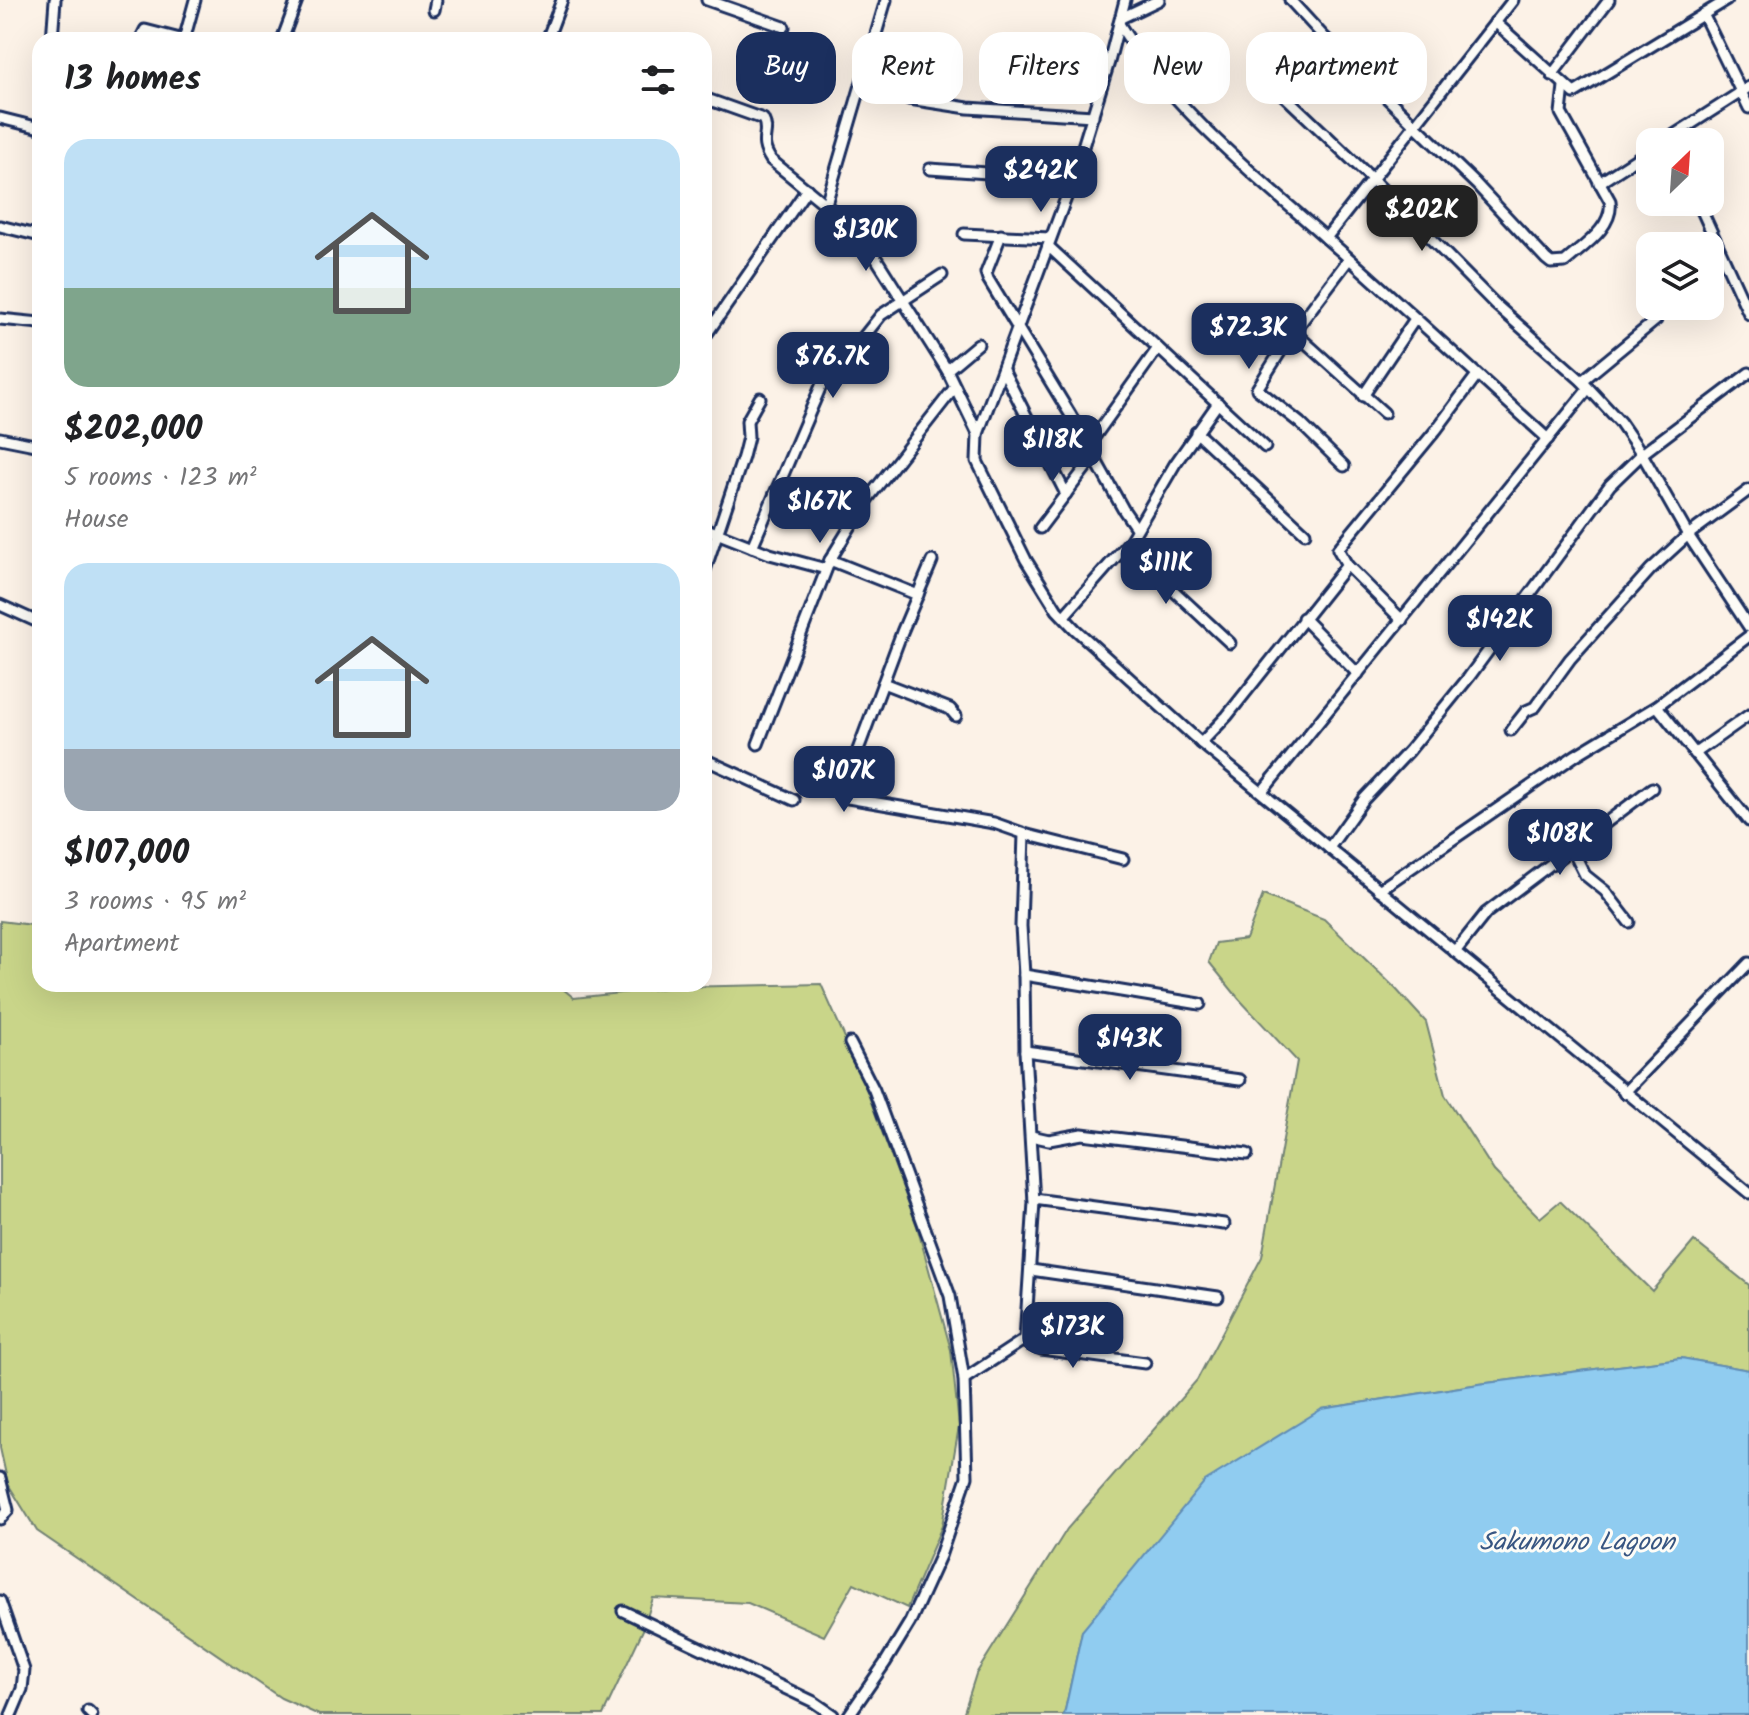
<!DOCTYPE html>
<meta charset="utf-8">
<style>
:root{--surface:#fff;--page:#f6f6f6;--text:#202124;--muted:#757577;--accent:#1b2f5e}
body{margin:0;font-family:Kalam,sans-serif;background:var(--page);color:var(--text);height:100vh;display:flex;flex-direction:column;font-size:30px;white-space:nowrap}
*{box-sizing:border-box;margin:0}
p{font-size:26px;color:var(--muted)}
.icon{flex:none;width:44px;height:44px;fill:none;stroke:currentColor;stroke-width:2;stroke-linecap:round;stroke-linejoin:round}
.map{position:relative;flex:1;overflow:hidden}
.panel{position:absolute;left:32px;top:32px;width:680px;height:960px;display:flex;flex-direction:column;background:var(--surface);border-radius:24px;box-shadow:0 8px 32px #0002}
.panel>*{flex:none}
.hud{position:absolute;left:736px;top:32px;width:760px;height:72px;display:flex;gap:16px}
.needle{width:52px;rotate:25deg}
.controls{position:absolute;left:1636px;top:128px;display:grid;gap:16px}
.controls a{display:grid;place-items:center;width:88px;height:88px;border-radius:16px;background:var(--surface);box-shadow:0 8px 32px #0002;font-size:40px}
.price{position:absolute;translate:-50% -68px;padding:0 18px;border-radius:16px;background:var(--accent);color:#fff;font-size:26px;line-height:52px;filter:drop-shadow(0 2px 4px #0008)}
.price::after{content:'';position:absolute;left:50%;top:48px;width:24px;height:18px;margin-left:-12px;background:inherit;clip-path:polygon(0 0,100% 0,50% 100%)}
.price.active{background:#222;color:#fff}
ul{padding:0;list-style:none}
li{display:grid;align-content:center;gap:16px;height:424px;padding:0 32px}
li span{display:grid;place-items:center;height:248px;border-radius:24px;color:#555}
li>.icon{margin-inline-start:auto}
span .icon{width:144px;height:144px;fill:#fffc;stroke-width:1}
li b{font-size:34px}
h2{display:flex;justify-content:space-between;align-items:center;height:96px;padding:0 32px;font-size:34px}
.pill{padding:0 28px;border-radius:24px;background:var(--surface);box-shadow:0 8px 32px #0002;font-size:28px;line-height:72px}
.pill.active{background:var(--accent);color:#fff}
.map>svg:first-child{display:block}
</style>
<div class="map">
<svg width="1749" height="1715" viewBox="0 0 1749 1715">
<rect width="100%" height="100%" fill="#fcf2e7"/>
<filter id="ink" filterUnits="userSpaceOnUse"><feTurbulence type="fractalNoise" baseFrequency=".0125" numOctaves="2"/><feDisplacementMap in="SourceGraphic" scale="16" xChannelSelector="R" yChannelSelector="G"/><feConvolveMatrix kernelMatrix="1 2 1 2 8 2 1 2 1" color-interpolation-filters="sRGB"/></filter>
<g filter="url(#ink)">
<g fill="#c9d589" stroke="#728274" stroke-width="2">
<path d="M1263,895L1324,919L1395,988L1426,1022L1445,1095L1494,1171L1540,1218L1560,1201L1652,1291L1694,1241L1749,1285V1370L1681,1358L1479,1384L1322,1409L1082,1631L1064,1715H963L976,1674L1067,1529L1197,1380L1262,1257L1297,1061L1239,999L1209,962L1216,943L1246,939Z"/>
<path d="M0,921L40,926V984H557L574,998L676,987L821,984L858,1067L917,1226L951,1350L959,1426L942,1526L907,1608L854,1583L824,1636L748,1603L653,1598L643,1630L603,1715H319L281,1698L37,1531L8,1484L0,1448Z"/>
</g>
<path fill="#90ccf0" stroke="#618db6" stroke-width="2" d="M1681,1358L1749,1370V1715H1064L1082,1631L1205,1481L1322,1409L1479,1384Z"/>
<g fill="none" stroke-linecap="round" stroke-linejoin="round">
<g stroke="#1b2f5e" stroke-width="15">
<g id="minor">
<path d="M707,0L784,27"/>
<path d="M1125,0L1109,62L1073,179L978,434L977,461L1026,560L1057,610L1075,629L1201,743L1749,1193"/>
<path d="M1290,0L1325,38L1476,184L1546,259L1551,263L1565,262C1583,246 1614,227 1610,201L1561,113L1564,86"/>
<path d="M434,10L436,0"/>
<path d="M1703,14L1749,108"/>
<path d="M1121,18L1159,0"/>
<path d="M1495,22L1574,93L1727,0"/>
<path d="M1119,24C1173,109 1251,172 1326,238C1401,304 1474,372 1548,439"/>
<path d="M52,40L55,0"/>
<path d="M140,40L145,30L184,40L195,0"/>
<path d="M282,40L297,0"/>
<path d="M547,40L562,0"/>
<path d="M1552,75L1609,0"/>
<path d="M1271,83L1371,178L1496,305L1582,381L1620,422L1642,454L1688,535L1749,627"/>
<path d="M704,98L763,119C771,134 757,139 771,160L860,233L947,370L978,434"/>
<path d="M909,99L968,108L1093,116"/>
<path d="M0,118L40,128"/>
<path d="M1663,142L1749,87"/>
<path d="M930,169L1073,179"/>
<path d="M1599,183L1650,150"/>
<path d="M1698,202L1749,314"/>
<path d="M826,204L886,0"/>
<path d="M0,226L40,236"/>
<path d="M964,234L1050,238"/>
<path d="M1001,235L986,273L988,279L1070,414L1123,509L1136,528"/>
<path d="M1326,238L1513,0"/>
<path d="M1048,246L1265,447"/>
<path d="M0,319L40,323"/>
<path d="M1294,332L1384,413"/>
<path d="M704,338L807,189"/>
<path d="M947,370L978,344"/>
<path d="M1003,370L1066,494"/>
<path d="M1582,381L1656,320"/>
<path d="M1363,396L1415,319"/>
<path d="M1196,432L1305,533"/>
<path d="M0,438L40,446"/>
<path d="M1088,446L1158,348"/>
<path d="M1344,466L1300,423L1257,389L1287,341L1349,259"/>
<path d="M704,528L770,554L826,569"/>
<path d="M1040,528L1093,458"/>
<path d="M1130,541L1173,590L1230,643"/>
<path d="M752,547L827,372L850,354L881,315L942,275"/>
<path d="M830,560L918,595"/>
<path d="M932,561L902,632L846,782L845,791L848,798L994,823L1028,835L1123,859"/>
<path d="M1347,565L1402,620"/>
<path d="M704,573L743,457L748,437L747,421L760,398"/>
<path d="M0,605L40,623"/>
<path d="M1064,616L1130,541L1175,464L1218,403"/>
<path d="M1303,618L1358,674"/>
<path d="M883,683L950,709L956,716"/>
<path d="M1657,706L1749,821"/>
<path d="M1511,730L1526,711L1535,707L1570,659L1651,569L1688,535L1749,490"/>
<path d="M1201,743L1227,716L1347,565L1338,549L1436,430L1477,375"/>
<path d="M758,744L830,560L866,501L955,387"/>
<path d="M1694,754L1749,715"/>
<path d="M704,759L794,800"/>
<path d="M1262,792L1588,389"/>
<path d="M1571,847L1585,875L1605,891L1629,922"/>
<path d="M1329,848L1364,799L1409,751L1469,677L1610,485L1642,454L1749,373"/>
<path d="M1379,890L1576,755L1657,706L1749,636"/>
<path d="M1455,952L1486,913L1652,788"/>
<path d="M1024,975L1200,1004"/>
<path d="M1025,1051L1240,1080"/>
<path d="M1624,1093L1749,963"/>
<path d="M1031,1136L1049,1140L1082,1134L1247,1154"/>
<path d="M1034,1199L1224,1224"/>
<path d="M1031,1270L1218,1297"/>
<path d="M1025,1339L1028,1344L1041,1349L1145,1363"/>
<path d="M964,1379L1025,1339L1034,1202L1025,1051L1024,975L1021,926L1024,834"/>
<path d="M0,1478L8,1510L0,1519"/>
<path d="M0,1601L24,1670L22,1689L11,1715"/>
<path d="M623,1611L814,1702L833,1715"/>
<path d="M88,1711L92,1715"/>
<path d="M849,1715L885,1663L910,1622L940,1556L967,1477L964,1379L950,1296L874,1090L850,1043"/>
</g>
</g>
<use href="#minor" stroke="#fdfcf7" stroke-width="9"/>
</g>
</g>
<g text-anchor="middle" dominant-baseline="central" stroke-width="6" stroke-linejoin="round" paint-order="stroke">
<g font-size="26" font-style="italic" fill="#385682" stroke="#fdfcf7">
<text x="1577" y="1543">Sakumono Lagoon</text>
</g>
</g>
</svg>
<div class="controls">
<a><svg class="needle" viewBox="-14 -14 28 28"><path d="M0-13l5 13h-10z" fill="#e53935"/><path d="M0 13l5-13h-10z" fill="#757577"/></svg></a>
<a><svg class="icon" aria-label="layers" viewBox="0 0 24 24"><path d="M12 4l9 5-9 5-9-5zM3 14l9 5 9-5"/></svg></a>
</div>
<b class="price" style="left:1041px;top:214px">$242K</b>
<b class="price active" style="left:1422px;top:253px">$202K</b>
<b class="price" style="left:866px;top:273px">$130K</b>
<b class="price" style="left:1249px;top:371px">$72.3K</b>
<b class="price" style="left:833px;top:400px">$76.7K</b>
<b class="price" style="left:1053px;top:483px">$118K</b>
<b class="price" style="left:820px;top:545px">$167K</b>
<b class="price" style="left:1166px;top:606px">$111K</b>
<b class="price" style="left:1500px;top:663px">$142K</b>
<b class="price" style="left:844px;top:814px">$107K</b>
<b class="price" style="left:1560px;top:877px">$108K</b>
<b class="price" style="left:1130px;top:1082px">$143K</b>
<b class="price" style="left:1073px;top:1370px">$173K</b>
<div class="hud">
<a class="pill active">Buy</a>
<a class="pill">Rent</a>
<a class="pill">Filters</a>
<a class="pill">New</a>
<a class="pill">Apartment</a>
</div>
<section class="panel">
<h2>13 homes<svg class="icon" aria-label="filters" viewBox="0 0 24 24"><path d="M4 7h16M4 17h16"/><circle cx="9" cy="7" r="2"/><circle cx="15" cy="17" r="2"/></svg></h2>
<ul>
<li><span style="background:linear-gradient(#bfe0f5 60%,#7fa58c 0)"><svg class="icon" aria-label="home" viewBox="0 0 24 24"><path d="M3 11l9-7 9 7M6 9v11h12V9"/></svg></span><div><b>$202,000</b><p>5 rooms · 123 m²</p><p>House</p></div></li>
<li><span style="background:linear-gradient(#bfe0f5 75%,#9aa5b1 0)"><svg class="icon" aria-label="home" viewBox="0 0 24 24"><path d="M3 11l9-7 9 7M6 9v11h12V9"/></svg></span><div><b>$107,000</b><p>3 rooms · 95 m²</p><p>Apartment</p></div></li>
</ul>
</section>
</div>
